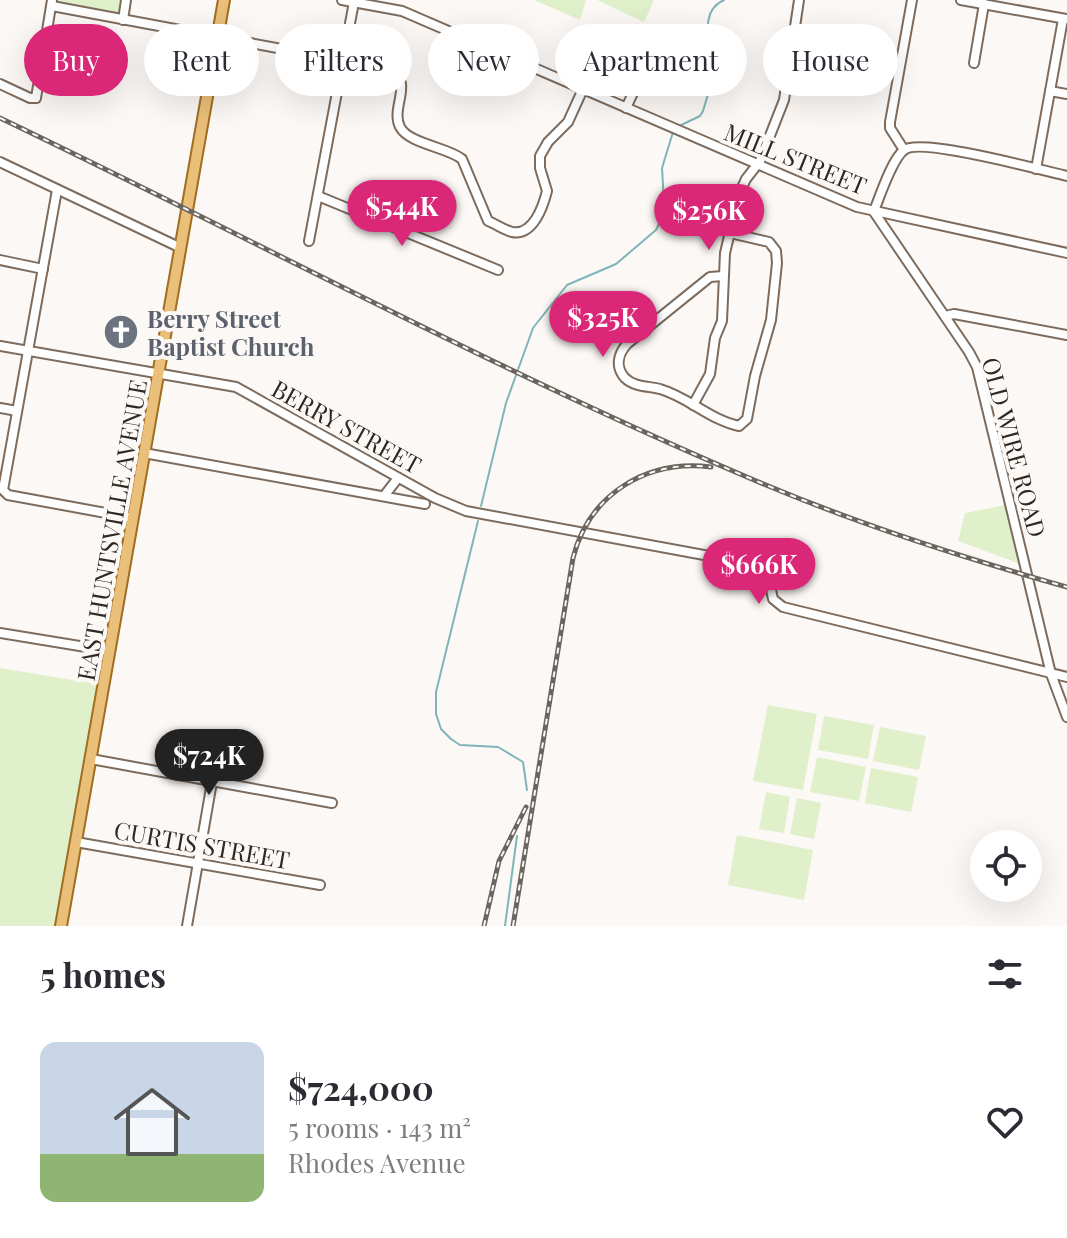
<!DOCTYPE html>
<meta charset="utf-8">
<style>
:root{--surface:#fff;--page:#f2f2f3;--text:#2b2b33;--muted:#7c7c81;--accent:#db2777}
body{margin:0;font-family:"Playfair Display",serif;background:var(--page);color:var(--text);height:100vh;display:flex;flex-direction:column;font-size:30px;white-space:nowrap}
*{box-sizing:border-box;margin:0}
p{font-size:26px;color:var(--muted)}
.icon{flex:none;width:44px;height:44px;fill:none;stroke:currentColor;stroke-width:2;stroke-linecap:round;stroke-linejoin:round}
.map{position:relative;height:926px;overflow:hidden}
.side{display:flex;flex-direction:column;background:var(--surface);flex:1}
.side>*{flex:none}
.top-card{position:absolute;left:24px;top:24px;width:1020px;height:72px;display:flex;gap:16px}
.buttons{position:absolute;left:970px;top:830px;display:grid;gap:16px}
.buttons a{display:grid;place-items:center;width:72px;height:72px;border-radius:50%;background:var(--surface);box-shadow:0 8px 32px #0002;font-size:40px}
.price{position:absolute;translate:-50% -68px;padding:0 18px;border-radius:28px;background:var(--accent);color:#fff;font-size:26px;line-height:52px;filter:drop-shadow(0 2px 4px #0008)}
.price::after{content:'';position:absolute;left:50%;top:48px;width:24px;height:18px;margin-left:-12px;background:inherit;clip-path:polygon(0 0,100% 0,50% 100%)}
.price.selected{background:#222;color:#fff}
ul{padding:0;list-style:none}
li{display:flex;align-items:center;gap:24px;height:200px;padding:0 40px}
li span{display:grid;place-items:center;flex:none;width:224px;height:160px;border-radius:16px;color:#555}
li>.icon{margin-inline-start:auto}
span .icon{width:96px;height:96px;fill:#fffc;stroke-width:1}
li b{font-size:34px}
h2{display:flex;justify-content:space-between;align-items:center;height:96px;padding:0 40px;font-size:34px}
.tag{padding:0 28px;border-radius:36px;background:var(--surface);box-shadow:0 8px 32px #0002;font-size:28px;line-height:72px}
.tag.selected{background:var(--accent);color:#fff}
.map>svg:first-child{display:block}
</style>
<div class="map">
<svg width="1067" height="926" viewBox="0 0 1067 926">
<rect width="100%" height="100%" fill="#fcf8f5"/>
<g fill="#dff0ca">
<path d="M52,0H126L123,20L52,6Z"/>
<path d="M534,0H586L580,20Z"/>
<path d="M597,0H654L644,22Z"/>
<path d="M1011,504L1026,566L958,541L965,513Z"/>
<path d="M0,668L103,685L61,926H0Z"/>
<path d="M768,705L817,714L803,790L753,781Z"/>
<path d="M824,716L874,725L868,759L818,750Z"/>
<path d="M880,727L926,736L919,770L873,761Z"/>
<path d="M817,757L866,767L859,801L810,792Z"/>
<path d="M871,768L918,777L911,812L865,803Z"/>
<path d="M766,792L790,797L784,833L759,829Z"/>
<path d="M797,798L821,803L814,839L790,834Z"/>
<path d="M737,835L813,850L804,900L728,885Z"/>
</g>
<g fill="none" stroke-linecap="round" stroke-linejoin="round">
<g stroke="#7fb5b8" stroke-width="2">
<path d="M677,127L700,116L703,111C707,97 713,81 713,66C712,44 697,12 724,0"/>
<path d="M481,506L506,403L533,328L567,285L616,264L656,230L661,220L664,202L662,168L673,132"/>
<path d="M478,521L436,692V714L441,729L451,739L460,745L498,747L523,762L527,790"/>
<path d="M505,926L517,836"/>
</g>
<g stroke="#7d6c5e" stroke-width="12">
<g id="minor">
<path d="M342,0L402,11L857,207L1067,253"/>
<path d="M961,0L1066,19"/>
<path d="M52,6L389,69C415,82 390,107 400,127C409,144 447,147 462,159L488,221C496,224 504,230 512,232C533,236 543,207 547,191L540,168V156L548,142L568,122L583,89"/>
<path d="M123,20L126,0"/>
<path d="M974,63L984,4"/>
<path d="M0,84L30,98H36L52,0"/>
<path d="M1050,91L1067,94"/>
<path d="M626,108L660,35"/>
<path d="M904,150L890,128V122L912,0"/>
<path d="M0,162L181,248"/>
<path d="M1036,169L1063,19"/>
<path d="M57,190L3,490L8,495L133,518"/>
<path d="M318,196L498,270"/>
<path d="M874,211C880,196 892,159 904,150C920,137 1041,170 1067,176"/>
<path d="M874,212L969,352L977,367L1051,674L1067,717"/>
<path d="M309,241L354,2"/>
<path d="M0,260L43,269"/>
<path d="M723,276L710,277L627,344C618,354 615,367 625,378C634,387 648,386 660,389C688,397 710,420 739,426L747,419L755,376L771,320L777,263L776,251L769,242L730,233"/>
<path d="M945,316L954,314L1067,335"/>
<path d="M0,346L236,387L435,498L466,511L758,565L767,571L773,599L783,607L1067,677"/>
<path d="M693,405L710,374L715,338L722,321L725,253L739,194L746,179L760,161L784,100L799,0"/>
<path d="M0,408L17,411"/>
<path d="M144,453L425,504"/>
<path d="M384,496L398,478"/>
<path d="M0,633L110,651"/>
<path d="M91,759L332,803"/>
<path d="M76,842L320,885"/>
<path d="M187,926L212,782"/>
</g>
</g>
<g stroke="#9f6e21" stroke-width="14">
<path id="major" d="M61,926L224,0"/>
</g>
<use href="#minor" stroke="#fff" stroke-width="8"/>
<use href="#major" stroke="#eabf7a" stroke-width="10"/>
<g stroke="#6b6560" stroke-width="5">
<g id="rail">
<path d="M0,118C249,237 493,369 747,477C849,521 960,557 1067,587"/>
<path d="M484,926L499,861L526,807"/>
<path d="M513,926L573,558C589,494 647,459 711,467"/>
</g>
</g>
<use href="#rail" stroke="#fcf8f5" stroke-width="2" stroke-dasharray="6" stroke-linecap="butt"/>
</g>
<defs>
<g id="church-disc" transform="scale(1.8)"><circle r="9.5" fill="#6b7280" stroke="#fcf8f5"/><path d="M-1.2-6h2.4v3.5h3.3v2.4h-3.3V6h-2.4V-.1h-3.3v-2.4h3.3Z" fill="#fff"/></g>
</defs>
<g fill-rule="evenodd">
<use href="#church-disc" x="121" y="332"/>
</g>
<g text-anchor="middle" dominant-baseline="central" stroke-width="8" stroke-linejoin="round" paint-order="stroke">
<g font-size="24" fill="#2f2822" stroke="#fcf8f5">
<text transform="translate(796 158) rotate(22)">MILL STREET</text>
<text transform="translate(347 426) rotate(29)">BERRY STREET</text>
<text transform="translate(1015 447) rotate(75)">OLD WIRE ROAD</text>
<text transform="translate(111 530) rotate(-80)">EAST HUNTSVILLE AVENUE</text>
<text transform="translate(202 844) rotate(10)">CURTIS STREET</text>
</g>
<g font-size="24" font-weight="bold" fill="#5b616d" stroke="#fcf8f5" text-anchor="start">
<text x="147" y="318">Berry Street<tspan x="147" dy="28">Baptist Church</tspan></text>
</g>
</g>
</svg>
<div class="buttons">
<a><svg class="icon" aria-label="locate" viewBox="0 0 24 24"><circle cx="12" cy="12" r="6"/><path d="M12 2v4M12 18v4M2 12h4M18 12h4"/></svg></a>
</div>
<b class="price" style="left:402px;top:248px">$544K</b>
<b class="price" style="left:709px;top:252px">$256K</b>
<b class="price" style="left:603px;top:359px">$325K</b>
<b class="price" style="left:759px;top:606px">$666K</b>
<b class="price selected" style="left:209px;top:797px">$724K</b>
<div class="top-card">
<a class="tag selected">Buy</a>
<a class="tag">Rent</a>
<a class="tag">Filters</a>
<a class="tag">New</a>
<a class="tag">Apartment</a>
<a class="tag">House</a>
</div>
</div>
<section class="side">
<h2>5 homes<svg class="icon" aria-label="filters" viewBox="0 0 24 24"><path d="M4 7h16M4 17h16"/><circle cx="9" cy="7" r="2"/><circle cx="15" cy="17" r="2"/></svg></h2>
<ul>
<li><span style="background:linear-gradient(#c9d6e8 70%,#8fb573 0)"><svg class="icon" aria-label="home" viewBox="0 0 24 24"><path d="M3 11l9-7 9 7M6 9v11h12V9"/></svg></span><div><b>$724,000</b><p>5 rooms · 143 m²</p><p>Rhodes Avenue</p></div><svg class="icon" aria-label="heart" viewBox="0 0 24 24"><path d="M12 20l-8-8c-3-5 5-10 8-4 3-6 11-1 8 4z"/></svg></li>
</ul>
</section>
